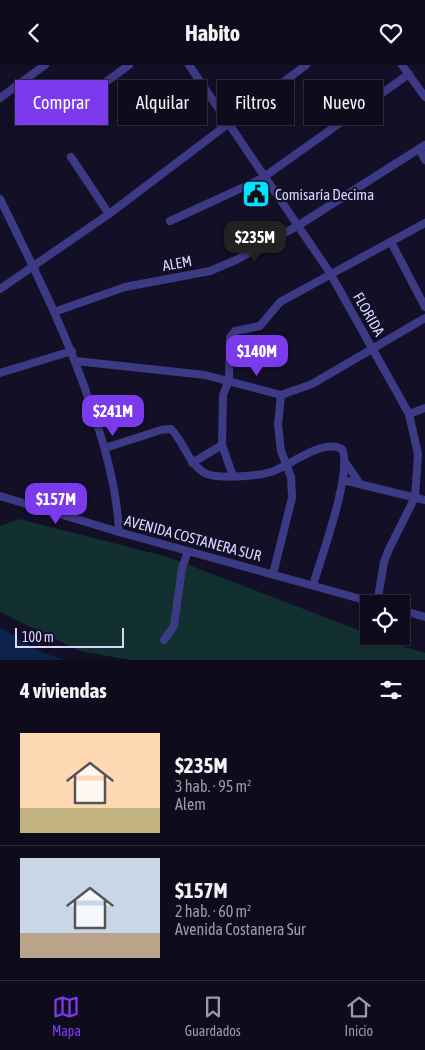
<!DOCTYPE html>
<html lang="es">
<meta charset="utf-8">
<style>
:root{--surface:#0e0b1c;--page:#171425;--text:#f1f3f6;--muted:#9b9ba3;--line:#2e2b3b;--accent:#7c3aed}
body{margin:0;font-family:"Asap Condensed",sans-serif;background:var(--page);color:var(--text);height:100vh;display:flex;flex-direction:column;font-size:19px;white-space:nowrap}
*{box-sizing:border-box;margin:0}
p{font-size:16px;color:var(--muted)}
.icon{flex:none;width:28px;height:28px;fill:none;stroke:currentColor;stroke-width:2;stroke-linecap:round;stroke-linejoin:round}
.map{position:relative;height:595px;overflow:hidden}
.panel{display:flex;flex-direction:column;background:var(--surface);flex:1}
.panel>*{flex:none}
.banner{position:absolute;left:15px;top:15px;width:395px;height:45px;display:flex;gap:10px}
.buttons{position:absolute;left:360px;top:530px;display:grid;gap:10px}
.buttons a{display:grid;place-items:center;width:50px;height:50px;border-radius:0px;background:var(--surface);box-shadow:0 2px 8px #0003,0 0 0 1px var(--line);font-size:25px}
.scale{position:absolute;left:15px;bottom:12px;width:109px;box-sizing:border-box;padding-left:5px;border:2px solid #d9d4ff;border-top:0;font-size:14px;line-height:18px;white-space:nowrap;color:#d9d4ff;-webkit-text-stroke:4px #130f26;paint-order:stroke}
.price{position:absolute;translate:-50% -42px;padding:0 11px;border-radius:10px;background:var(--accent);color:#fff;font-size:16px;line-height:32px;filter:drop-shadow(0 1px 2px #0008)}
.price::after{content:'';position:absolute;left:50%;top:30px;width:15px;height:11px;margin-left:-8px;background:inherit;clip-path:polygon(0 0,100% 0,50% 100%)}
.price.active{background:#222;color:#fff}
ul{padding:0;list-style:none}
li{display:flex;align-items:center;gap:15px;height:125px;padding:0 20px}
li+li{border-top:1px solid var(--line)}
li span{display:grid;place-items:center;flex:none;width:140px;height:100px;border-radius:0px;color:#555}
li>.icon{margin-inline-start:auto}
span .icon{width:60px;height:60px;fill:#fffc;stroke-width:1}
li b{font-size:21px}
h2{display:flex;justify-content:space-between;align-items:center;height:60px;padding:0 20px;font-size:21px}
.tag{padding:0 18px;border-radius:0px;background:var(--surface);box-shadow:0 2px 8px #0003,0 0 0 1px var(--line);font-size:18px;line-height:45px}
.tag.active{background:var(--accent);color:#fff}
header{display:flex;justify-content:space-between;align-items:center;height:65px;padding:0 20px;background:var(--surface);font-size:22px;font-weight:700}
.tabs{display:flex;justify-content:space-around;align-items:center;height:70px;border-top:1px solid var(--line);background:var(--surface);font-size:14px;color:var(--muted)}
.tabs a{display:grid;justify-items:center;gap:2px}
.tabs .active{color:var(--accent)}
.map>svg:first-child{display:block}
</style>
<header><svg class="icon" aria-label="back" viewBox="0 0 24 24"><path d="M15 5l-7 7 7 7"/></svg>Habito<svg class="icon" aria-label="heart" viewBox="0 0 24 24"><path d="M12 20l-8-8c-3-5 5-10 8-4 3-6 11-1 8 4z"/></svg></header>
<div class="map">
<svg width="425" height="595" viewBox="0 0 425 595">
<rect width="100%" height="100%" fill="#130f26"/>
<path fill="#12302f" d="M19,454L168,492L369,569V571L425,588V595H131L80,586L0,547V461Z"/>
<path fill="#0c2248" d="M0,562L39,586L64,595H0Z"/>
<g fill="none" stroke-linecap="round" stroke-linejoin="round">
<g stroke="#3d3a85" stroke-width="8">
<path d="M189,0L330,208L409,349L418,389L415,432L389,484L384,497L377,538"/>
<path d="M402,0L425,32"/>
<path d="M95,25L129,0"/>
<path d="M0,33L45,0"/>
<path d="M420,85L425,95"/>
<path d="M71,92L109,149"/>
<path d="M0,134C34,203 68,271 92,344C106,384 117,424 119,467"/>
<path d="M170,156L261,114L409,9"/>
<path d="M391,177L425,242"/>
<path d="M0,224L109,149L306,0"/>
<path d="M54,247L125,222L210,206L236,195L299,160L425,80"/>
<path d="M76,296L205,310L281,330L312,319L425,253"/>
<path d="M0,308L72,286"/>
<path d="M409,349L425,343"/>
<path d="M105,383L161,365L171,364C184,377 187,396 203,407C214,415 257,411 271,407C290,401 322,373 342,384C353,406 321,493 313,520"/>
<path d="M345,397L360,419"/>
<path d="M192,398L222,380"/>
<path d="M233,411L222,380L223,330L229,315L230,272L235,266L260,261L280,237L425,158"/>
<path d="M343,415L425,435"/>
<path d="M0,431L119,467L379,539"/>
<path d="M273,509L292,433L291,412L281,386L278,360L281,330"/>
<path d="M401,545L425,552"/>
<path d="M164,575L174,561L182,503L188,486"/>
</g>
</g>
<defs>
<g id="civic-square" transform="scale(1.4375)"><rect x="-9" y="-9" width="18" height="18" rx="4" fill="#00e5ff" stroke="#130f26"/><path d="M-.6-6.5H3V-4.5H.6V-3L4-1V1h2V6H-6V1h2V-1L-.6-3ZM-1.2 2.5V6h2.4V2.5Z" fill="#111"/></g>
</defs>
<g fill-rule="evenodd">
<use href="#civic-square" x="256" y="129"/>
</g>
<g text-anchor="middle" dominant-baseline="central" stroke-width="4.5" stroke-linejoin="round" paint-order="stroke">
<g font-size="15" fill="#d9d4ff" stroke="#130f26" text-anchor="start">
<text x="275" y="129">Comisaría Decima</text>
</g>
<g font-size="15" fill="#d9d4ff" stroke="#130f26">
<text transform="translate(177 198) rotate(-10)">ALEM</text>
<text transform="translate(369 249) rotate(60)">FLORIDA</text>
<text transform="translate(193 473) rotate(15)">AVENIDA COSTANERA SUR</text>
</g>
</g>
</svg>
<div class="buttons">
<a><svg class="icon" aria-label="locate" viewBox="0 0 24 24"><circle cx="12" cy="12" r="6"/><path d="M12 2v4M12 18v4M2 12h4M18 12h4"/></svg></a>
</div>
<div class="scale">100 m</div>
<b class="price active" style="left:255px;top:198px">$235M</b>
<b class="price" style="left:257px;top:312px">$140M</b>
<b class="price" style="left:113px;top:372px">$241M</b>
<b class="price" style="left:56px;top:460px">$157M</b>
<div class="banner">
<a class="tag active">Comprar</a>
<a class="tag">Alquilar</a>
<a class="tag">Filtros</a>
<a class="tag">Nuevo</a>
</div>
</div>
<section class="panel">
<h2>4 viviendas<svg class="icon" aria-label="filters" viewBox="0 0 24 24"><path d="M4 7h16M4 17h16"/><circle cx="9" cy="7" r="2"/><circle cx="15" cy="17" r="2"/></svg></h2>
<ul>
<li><span style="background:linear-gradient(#ffd9b3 75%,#c2b280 0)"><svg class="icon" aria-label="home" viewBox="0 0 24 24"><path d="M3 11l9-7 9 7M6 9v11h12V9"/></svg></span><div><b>$235M</b><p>3 hab. · 95 m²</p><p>Alem</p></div></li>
<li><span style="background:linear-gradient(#c9d6e8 75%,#b9a48a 0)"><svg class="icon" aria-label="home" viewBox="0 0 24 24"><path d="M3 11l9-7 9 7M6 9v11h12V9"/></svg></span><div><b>$157M</b><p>2 hab. · 60 m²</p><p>Avenida Costanera Sur</p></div></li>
</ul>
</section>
<nav class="tabs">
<a class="active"><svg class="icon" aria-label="map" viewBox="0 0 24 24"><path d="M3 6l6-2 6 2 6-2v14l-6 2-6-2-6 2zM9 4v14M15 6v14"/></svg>Mapa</a>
<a><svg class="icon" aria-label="saved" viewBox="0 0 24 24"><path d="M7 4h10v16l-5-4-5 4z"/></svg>Guardados</a>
<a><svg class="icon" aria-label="home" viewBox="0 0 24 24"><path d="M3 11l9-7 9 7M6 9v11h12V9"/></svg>Inicio</a>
</nav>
